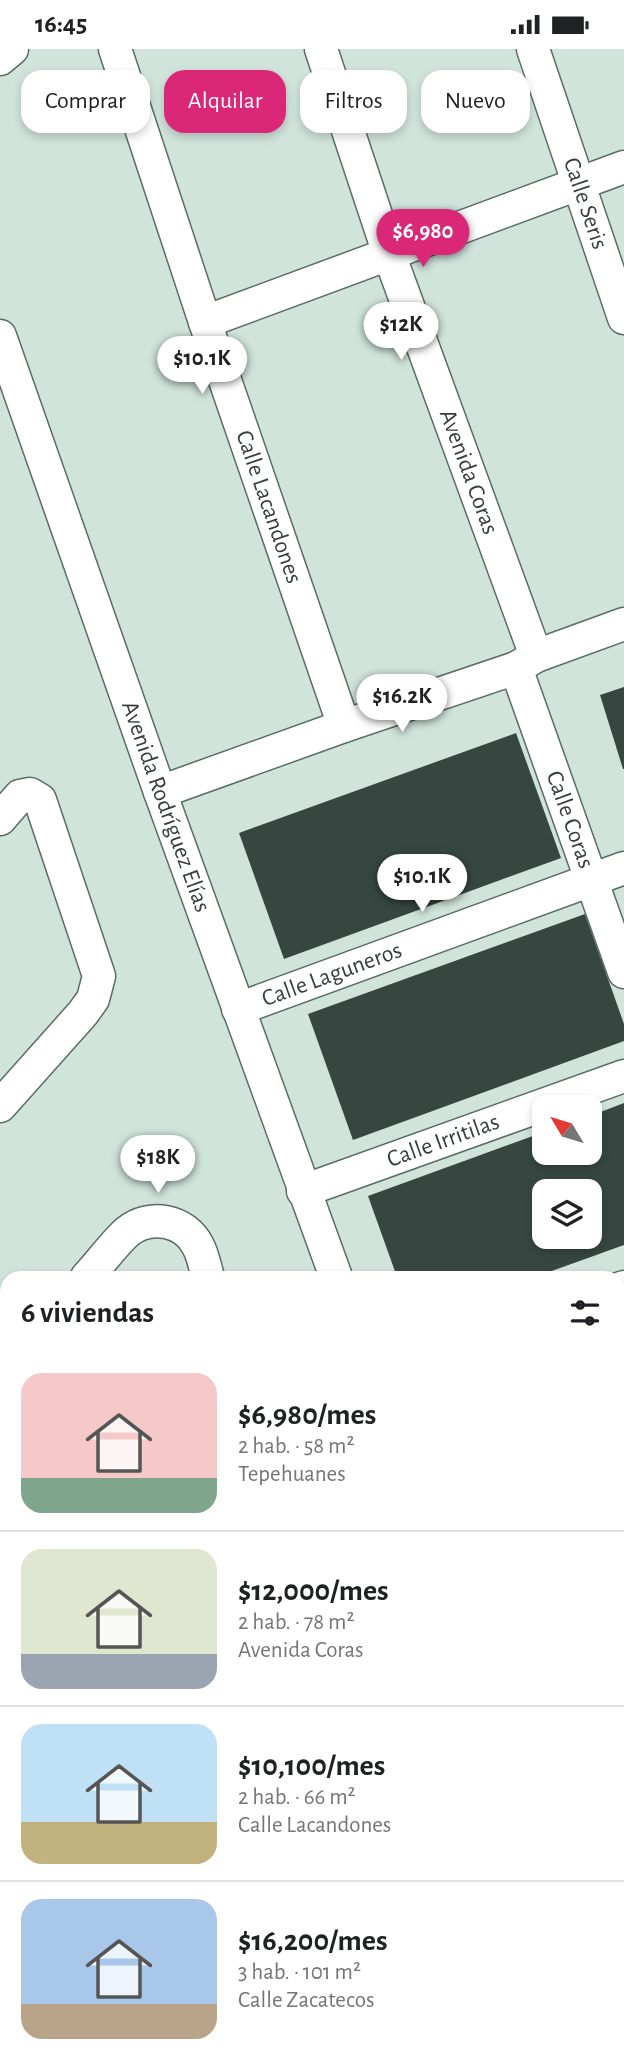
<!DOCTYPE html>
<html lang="es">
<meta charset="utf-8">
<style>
:root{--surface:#fff;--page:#f2f2f2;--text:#202124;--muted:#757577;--line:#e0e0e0;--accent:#db2777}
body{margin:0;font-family:"Alegreya Sans",sans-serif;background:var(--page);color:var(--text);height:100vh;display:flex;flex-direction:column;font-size:26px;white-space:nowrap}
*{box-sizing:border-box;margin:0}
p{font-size:23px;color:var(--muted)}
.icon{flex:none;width:38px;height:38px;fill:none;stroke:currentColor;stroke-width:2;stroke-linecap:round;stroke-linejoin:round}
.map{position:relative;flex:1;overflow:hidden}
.side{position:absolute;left:0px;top:1222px;width:625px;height:800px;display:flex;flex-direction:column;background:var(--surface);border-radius:21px 21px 0 0;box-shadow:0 4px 10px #0003}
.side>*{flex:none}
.hud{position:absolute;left:21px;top:21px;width:583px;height:63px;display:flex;gap:14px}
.needle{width:46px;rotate:308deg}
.controls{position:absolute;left:532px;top:1046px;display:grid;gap:14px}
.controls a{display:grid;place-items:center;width:70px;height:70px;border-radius:14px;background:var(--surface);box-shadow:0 4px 10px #0003;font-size:35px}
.price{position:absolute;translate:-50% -60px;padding:0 16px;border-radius:24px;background:#fff;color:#222;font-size:23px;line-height:46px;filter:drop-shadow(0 2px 4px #0008)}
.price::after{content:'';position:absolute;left:50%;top:42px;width:21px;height:16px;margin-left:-10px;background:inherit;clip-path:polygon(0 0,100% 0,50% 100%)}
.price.current{background:var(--accent);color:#fff}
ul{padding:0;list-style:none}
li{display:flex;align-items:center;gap:21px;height:175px;padding:0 21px}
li+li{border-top:2px solid var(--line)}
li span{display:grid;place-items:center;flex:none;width:196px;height:140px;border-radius:21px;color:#555}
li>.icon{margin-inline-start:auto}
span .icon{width:84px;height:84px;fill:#fffc;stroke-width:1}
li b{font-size:30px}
h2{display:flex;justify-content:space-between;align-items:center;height:84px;padding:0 21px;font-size:30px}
.tag{padding:0 24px;border-radius:21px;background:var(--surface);box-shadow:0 4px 10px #0003;font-size:24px;line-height:63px}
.tag.current{background:var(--accent);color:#fff}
.status{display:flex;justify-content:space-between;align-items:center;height:49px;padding:0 35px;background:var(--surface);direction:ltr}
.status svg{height:19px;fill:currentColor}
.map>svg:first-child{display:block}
</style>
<div class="status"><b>16:45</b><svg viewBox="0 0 49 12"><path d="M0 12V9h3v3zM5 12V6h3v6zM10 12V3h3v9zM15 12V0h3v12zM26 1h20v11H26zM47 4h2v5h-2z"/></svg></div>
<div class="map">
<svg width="624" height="2020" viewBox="0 0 624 2020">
<rect width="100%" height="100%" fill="#d0e4dc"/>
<g fill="#364741" fill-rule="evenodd">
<path d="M624,638V720H623L600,646Z"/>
<path d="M516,684L561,809L284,910L239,784Z"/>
<path d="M585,865L624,975V992L353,1091L308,965Z"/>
<path d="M624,1054V1196L535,1228H397L368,1147L544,1083V1104H590V1067ZM544,1143H590V1188H544Z"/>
<path d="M624,1270V1412L618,1415V1273Z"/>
<path d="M624,1504V1656L618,1658V1506Z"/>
<path d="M624,1719V1873H623L618,1855V1721Z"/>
</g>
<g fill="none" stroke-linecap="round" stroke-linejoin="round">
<g stroke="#5a6d65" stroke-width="35">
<g id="minor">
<path id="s1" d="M115,0L205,273L344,677"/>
<path id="s2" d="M321,0L389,205L536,607"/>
<path id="s3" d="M533,0L624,269"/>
<path d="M0,10L12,0"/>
<path d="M205,273L624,118"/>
<path id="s4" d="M0,287L160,743L336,1228"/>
<path id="s5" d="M516,619L624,923"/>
<path d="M160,743L344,677L516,619L536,607L624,575"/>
<path d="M0,770L20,747L30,745L40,751L99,927L93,950L83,964L0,1057"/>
<path id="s6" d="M238,960L624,819"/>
<path id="s7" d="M303,1142L624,1027"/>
<path d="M87,1228C100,1214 113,1196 127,1183C150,1164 185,1171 198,1197C203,1206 205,1218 208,1228"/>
<path d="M618,1240L624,1238"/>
<path d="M0,1326L7,1318"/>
<path d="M618,1463L624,1461"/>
<path d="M0,1616L7,1608"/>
<path d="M0,1636L7,1643"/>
<path d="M618,1692L624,1690"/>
<path d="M618,1897L624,1895"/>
<path d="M0,1910L7,1903"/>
<path d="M0,1965L7,1957"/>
<path d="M618,2011L621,2020"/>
<path d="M140,2014L145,2020"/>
<path d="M373,2014L375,2020"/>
<path d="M411,2014L413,2020"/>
</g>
</g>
<use href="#minor" stroke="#fff" stroke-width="32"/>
</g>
<g text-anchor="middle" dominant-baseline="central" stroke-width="7" stroke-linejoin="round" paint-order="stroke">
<g font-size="24" fill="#363e3b" stroke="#d0e4dc">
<text stroke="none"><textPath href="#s3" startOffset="163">Calle Seris</textPath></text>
<text stroke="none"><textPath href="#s2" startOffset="448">Avenida Coras</textPath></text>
<text stroke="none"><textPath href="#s1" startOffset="483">Calle Lacandones</textPath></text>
<text stroke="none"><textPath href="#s4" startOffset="499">Avenida Rodríguez Elías</textPath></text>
<text stroke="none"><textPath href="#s5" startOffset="161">Calle Coras</textPath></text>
<text stroke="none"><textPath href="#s6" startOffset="100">Calle Laguneros</textPath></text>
<text stroke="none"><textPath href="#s7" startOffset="149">Calle Irritilas</textPath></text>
</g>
</g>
</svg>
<div class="controls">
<a><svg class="needle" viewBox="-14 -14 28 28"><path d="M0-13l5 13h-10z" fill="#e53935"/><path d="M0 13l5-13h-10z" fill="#757577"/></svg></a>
<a><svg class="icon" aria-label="layers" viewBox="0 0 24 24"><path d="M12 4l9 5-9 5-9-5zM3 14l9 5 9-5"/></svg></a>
</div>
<b class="price current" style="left:423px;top:220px">$6,980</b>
<b class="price" style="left:401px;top:313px">$12K</b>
<b class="price" style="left:202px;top:347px">$10.1K</b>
<b class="price" style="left:402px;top:685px">$16.2K</b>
<b class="price" style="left:422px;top:865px">$10.1K</b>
<b class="price" style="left:158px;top:1146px">$18K</b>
<div class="hud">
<a class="tag">Comprar</a>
<a class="tag current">Alquilar</a>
<a class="tag">Filtros</a>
<a class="tag">Nuevo</a>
</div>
<section class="side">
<h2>6 viviendas<svg class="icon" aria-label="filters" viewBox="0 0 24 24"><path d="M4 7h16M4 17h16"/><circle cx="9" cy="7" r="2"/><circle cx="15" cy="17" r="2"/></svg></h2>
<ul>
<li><span style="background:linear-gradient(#f6c9c9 75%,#7fa58c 0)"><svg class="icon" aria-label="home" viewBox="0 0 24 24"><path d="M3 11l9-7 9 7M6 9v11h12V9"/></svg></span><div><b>$6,980/mes</b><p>2 hab. · 58 m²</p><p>Tepehuanes</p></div></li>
<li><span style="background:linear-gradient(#dfe7d0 75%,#9aa5b1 0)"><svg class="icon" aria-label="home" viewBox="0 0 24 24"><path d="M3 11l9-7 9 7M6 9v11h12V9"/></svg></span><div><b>$12,000/mes</b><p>2 hab. · 78 m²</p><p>Avenida Coras</p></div></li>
<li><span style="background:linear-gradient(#bfe0f5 70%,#c2b280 0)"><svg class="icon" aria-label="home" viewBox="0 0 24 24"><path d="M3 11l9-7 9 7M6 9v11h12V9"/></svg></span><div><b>$10,100/mes</b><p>2 hab. · 66 m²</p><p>Calle Lacandones</p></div></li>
<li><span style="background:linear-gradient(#a9c7e8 75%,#b9a48a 0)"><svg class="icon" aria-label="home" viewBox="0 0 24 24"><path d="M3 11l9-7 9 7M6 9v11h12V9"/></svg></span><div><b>$16,200/mes</b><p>3 hab. · 101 m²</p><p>Calle Zacatecos</p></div></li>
</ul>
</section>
</div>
